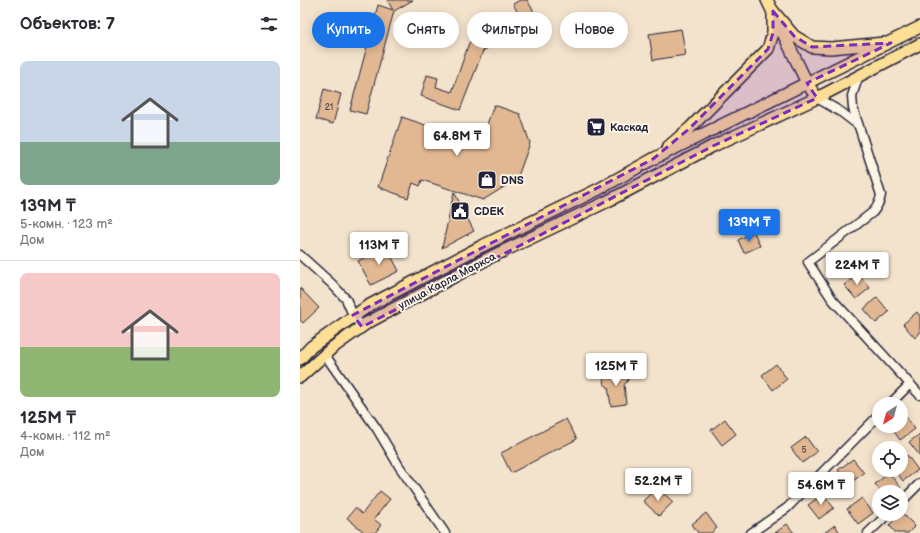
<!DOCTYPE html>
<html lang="ru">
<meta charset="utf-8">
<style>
:root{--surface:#fff;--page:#f2f2f3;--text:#2b2b33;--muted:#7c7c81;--line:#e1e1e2;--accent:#1a73e8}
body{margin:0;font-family:"Balsamiq Sans",sans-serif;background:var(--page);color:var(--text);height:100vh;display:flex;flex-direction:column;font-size:15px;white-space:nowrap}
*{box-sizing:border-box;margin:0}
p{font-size:13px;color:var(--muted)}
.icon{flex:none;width:22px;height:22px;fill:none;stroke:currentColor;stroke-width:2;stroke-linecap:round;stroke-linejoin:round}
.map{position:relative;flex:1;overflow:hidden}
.details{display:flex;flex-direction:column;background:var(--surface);width:300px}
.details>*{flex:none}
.guide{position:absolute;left:12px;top:12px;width:380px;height:36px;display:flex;gap:8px}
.needle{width:26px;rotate:216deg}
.buttons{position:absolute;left:572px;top:397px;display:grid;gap:8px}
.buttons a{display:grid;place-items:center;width:36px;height:36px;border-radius:50%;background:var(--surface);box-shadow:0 2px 10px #0003;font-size:20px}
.price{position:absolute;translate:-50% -34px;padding:0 9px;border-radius:4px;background:#fff;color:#222;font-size:13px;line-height:26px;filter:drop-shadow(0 1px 2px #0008)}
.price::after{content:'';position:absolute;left:50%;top:24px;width:12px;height:9px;margin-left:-6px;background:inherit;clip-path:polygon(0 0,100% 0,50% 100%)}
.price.selected{background:var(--accent);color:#fff}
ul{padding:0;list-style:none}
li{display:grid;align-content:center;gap:8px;height:212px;padding:0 20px}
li+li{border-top:1px solid var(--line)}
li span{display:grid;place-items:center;height:124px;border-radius:8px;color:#555}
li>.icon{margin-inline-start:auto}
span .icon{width:72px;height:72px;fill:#fffc;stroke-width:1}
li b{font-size:17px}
h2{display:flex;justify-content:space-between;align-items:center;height:48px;padding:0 20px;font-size:17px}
.pill{padding:0 14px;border-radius:18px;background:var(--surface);box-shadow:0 2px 10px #0003;font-size:14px;line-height:36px}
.pill.selected{background:var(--accent);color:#fff}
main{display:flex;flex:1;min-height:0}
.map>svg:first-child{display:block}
</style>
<main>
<section class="details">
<h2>Объектов: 7<svg class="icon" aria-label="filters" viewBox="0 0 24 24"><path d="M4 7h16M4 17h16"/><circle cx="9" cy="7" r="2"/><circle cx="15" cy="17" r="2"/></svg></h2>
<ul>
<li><span style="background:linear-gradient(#c9d6e8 65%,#7fa58c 0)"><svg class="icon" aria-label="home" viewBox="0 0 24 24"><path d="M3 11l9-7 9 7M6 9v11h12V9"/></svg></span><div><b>139M ₸</b><p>5-комн. · 123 m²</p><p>Дом</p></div></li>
<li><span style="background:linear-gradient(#f6c9c9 60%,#8fb573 0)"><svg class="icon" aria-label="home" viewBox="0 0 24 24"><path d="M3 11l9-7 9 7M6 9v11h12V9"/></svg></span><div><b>125M ₸</b><p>4-комн. · 112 m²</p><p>Дом</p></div></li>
</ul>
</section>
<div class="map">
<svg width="620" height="533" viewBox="0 0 620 533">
<rect width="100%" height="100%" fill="#f4e3cc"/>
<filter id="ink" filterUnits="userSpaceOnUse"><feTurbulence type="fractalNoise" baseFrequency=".025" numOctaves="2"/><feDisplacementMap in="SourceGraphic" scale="8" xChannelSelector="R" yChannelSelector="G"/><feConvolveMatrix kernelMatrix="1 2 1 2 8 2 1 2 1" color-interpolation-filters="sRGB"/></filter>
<g filter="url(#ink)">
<g fill="#e2b892" stroke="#22223b">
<path d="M87,0H113L94,11L66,114L50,110L78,5L93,10Z"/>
<path d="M220,0H227L236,15L183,51L160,110L121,96L127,75L138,78L136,87L152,92L169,43L217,11L213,4Z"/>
<path d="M381,29L386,55L353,60L349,34Z"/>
<path d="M24,89L41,94L33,124L16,119Z"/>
<path d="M194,105L220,114L230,143L217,179L183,200L122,180L120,186L113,183L108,198L78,187L102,117L180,144Z"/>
<path d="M154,192L174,231L142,248Z"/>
<path d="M454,232L460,246L444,253L438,240Z"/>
<path d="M86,246L99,271L71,285L58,261Z"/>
<path d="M558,274L570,288L556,299L544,285Z"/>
<path d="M0,288L19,308L3,323L0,320Z"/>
<path d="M577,297L589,312L576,323L564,309Z"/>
<path d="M617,312L620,316V333L615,338L603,324Z"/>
<path d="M476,364L487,379L473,390L462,375Z"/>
<path d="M313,368H317L320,373L325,374L328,377V380L324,385L326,404L311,406L308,387L304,384L303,381L306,375L310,374L311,370Z"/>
<path d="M604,414L615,429L600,440L590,426H601V416Z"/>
<path d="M266,419L277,439L211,473L201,453Z"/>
<path d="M425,419L436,434L422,445L411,430Z"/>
<path d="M620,434V456L609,442Z"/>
<path d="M506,437L517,452L502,463L491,448Z"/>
<path d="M607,455L618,470L603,481L595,470H601V459Z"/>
<path d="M553,459L564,473L549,484L538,470Z"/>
<path d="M589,473L601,488L595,492H581L575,484Z"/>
<path d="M357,487L373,502L359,516L343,501Z"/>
<path d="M80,491L90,499L74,519L81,525L75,533H65L47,518L55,508L62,514Z"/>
<path d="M523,494L534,508L519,519L508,505Z"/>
<path d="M562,498L573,513L558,524L547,509Z"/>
<path d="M406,513L417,528L411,533H398L392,524Z"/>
<path d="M602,513L615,526L608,533H596L589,525Z"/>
<path d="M487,524L494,533H475Z"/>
<path d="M535,525L540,533H524Z"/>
</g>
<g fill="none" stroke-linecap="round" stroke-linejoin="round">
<g stroke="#22223b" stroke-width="11">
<g id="minor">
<path d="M558,78L552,96L553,108L581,195C580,202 577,207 573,212L508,262L532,299L620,395"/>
<path d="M517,98L541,112L558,125"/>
<path d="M0,255L32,284L46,299L53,315L62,327"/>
<path d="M25,355L77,429L99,466L145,533"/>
<path d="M590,404L609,385"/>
<path d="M601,502L620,483"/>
<path d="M451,533L487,508L579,415"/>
<path d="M568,533L588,514"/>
</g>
</g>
<g stroke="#22223b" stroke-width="14">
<g id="major">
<path d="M467,0L507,83L517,98"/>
<path d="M473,11L494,36L512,47L531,48L584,43"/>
<path d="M368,147L390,128L468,49L473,33V11"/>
<path d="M0,359L11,347L68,306L180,247L299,189L353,159L620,27"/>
<path d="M0,377L32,348L67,323L189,258L306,202L413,146L517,98L620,44"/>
</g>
</g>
<use href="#minor" stroke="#fcf5e5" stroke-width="8"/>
<use href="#major" stroke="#fdde96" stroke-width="11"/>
</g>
</g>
<path fill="#7b2cbf" fill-opacity="0.2" stroke="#7b2cbf" stroke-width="3" stroke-dasharray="8 5" stroke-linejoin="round" d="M473,11L494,36L512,47L591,43L507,83L517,98L413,146L62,327L53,315L353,159L390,128L468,49L473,33Z"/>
<defs>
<g id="supermarket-square" transform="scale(1)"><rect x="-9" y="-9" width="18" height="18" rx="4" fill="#22223b" stroke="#fcf5e5"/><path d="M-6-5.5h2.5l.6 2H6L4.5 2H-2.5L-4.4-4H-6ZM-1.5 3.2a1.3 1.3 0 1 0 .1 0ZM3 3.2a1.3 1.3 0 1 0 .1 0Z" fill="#fff"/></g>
<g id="shop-square" transform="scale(1)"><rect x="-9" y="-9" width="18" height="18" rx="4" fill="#22223b" stroke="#fcf5e5"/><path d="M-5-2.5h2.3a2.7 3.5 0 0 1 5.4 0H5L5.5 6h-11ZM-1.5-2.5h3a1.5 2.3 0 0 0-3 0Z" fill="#fff"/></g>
<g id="civic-square" transform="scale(1)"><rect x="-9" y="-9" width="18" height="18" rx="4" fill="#22223b" stroke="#fcf5e5"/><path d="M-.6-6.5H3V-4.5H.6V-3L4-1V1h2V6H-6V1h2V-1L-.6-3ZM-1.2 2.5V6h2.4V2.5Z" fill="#fff"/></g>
</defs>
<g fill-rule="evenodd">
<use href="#supermarket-square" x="296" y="127"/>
<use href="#shop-square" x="187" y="180"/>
<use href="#civic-square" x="160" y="211"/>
</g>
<g text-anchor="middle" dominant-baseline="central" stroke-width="4" stroke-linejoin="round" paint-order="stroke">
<g font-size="9" fill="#524851">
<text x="29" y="107">21</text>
<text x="504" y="450">5</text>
</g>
<g font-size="11" font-weight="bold" fill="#22223b" stroke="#fcf5e5" text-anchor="start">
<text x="310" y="127">Каскад</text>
<text x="201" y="180">DNS</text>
<text x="174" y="211">CDEK</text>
</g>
<g font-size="11" fill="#22223b" stroke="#fcf5e5">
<text transform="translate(147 281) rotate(-28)">улица Карла Маркса</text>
</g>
</g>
</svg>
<div class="buttons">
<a><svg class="needle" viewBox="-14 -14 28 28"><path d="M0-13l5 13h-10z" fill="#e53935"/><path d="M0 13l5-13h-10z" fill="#7c7c81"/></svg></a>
<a><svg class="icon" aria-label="locate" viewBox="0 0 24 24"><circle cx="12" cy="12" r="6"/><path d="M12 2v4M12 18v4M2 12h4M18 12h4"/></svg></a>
<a><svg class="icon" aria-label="layers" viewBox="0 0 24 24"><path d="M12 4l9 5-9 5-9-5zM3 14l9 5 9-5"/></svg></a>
</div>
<b class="price" style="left:157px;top:157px">64.8M ₸</b>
<b class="price selected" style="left:449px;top:243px">139M ₸</b>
<b class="price" style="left:79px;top:266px">113M ₸</b>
<b class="price" style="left:557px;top:286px">224M ₸</b>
<b class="price" style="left:316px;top:387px">125M ₸</b>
<b class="price" style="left:358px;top:502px">52.2M ₸</b>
<b class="price" style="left:521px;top:506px">54.6M ₸</b>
<div class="guide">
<a class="pill selected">Купить</a>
<a class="pill">Снять</a>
<a class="pill">Фильтры</a>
<a class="pill">Новое</a>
</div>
</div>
</main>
